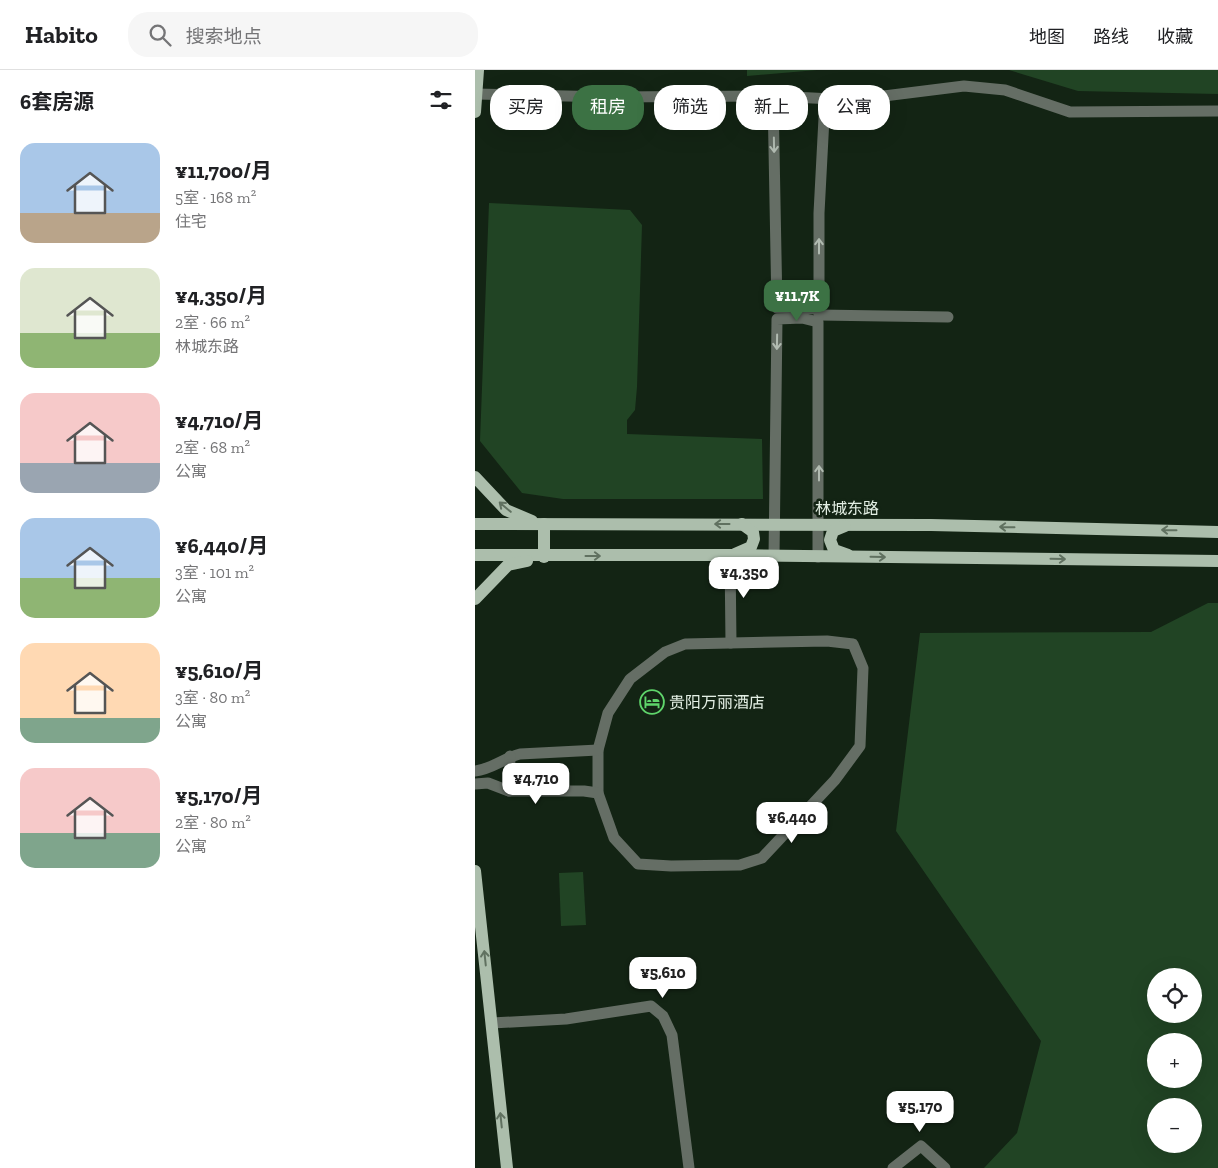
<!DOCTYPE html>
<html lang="zh">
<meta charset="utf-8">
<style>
:root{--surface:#fff;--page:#f6f6f6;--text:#202124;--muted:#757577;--line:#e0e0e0;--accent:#3c7244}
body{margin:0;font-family:"Zilla Slab","Noto Sans SC",serif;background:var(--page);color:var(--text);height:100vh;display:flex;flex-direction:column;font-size:19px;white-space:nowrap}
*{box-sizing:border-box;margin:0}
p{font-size:16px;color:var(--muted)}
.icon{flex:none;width:28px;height:28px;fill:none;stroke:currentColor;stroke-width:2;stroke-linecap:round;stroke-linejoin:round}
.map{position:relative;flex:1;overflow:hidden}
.sheet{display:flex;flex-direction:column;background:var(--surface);width:475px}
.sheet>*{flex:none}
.guide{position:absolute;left:15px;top:15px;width:475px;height:45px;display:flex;gap:10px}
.tools{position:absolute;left:672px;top:898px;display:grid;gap:10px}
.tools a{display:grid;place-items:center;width:55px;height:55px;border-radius:50%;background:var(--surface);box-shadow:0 5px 20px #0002;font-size:25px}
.price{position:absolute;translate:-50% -42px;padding:0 11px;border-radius:10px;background:#fff;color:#222;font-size:16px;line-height:32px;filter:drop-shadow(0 1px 2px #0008)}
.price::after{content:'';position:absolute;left:50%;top:30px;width:15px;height:11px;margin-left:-8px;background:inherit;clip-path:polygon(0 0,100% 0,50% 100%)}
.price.selected{background:var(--accent);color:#fff}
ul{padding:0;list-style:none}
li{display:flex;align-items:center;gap:15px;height:125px;padding:0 20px}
li span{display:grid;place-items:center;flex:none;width:140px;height:100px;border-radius:15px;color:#555}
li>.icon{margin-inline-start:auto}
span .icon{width:60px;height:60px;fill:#fffc;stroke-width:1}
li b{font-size:21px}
h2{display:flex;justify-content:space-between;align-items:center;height:60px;padding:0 20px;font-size:21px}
.tag{padding:0 18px;border-radius:20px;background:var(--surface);box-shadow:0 5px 20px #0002;font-size:18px;line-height:45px}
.tag.selected{background:var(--accent);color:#fff}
header{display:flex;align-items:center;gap:30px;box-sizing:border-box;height:70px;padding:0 25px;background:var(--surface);border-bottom:1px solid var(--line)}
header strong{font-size:24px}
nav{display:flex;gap:28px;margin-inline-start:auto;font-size:18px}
.search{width:350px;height:45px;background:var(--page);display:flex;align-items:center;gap:12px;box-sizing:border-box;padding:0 18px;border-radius:20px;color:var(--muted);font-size:19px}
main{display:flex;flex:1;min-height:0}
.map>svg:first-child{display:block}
</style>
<header>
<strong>Habito</strong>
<div class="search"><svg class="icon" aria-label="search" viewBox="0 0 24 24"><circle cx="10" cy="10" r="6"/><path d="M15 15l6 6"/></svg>搜索地点</div>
<nav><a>地图</a><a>路线</a><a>收藏</a></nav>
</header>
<main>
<section class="sheet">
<h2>6套房源<svg class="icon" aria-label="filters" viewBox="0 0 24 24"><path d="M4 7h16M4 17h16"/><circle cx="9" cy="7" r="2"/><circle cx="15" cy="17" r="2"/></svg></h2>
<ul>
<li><span style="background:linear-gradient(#a9c7e8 70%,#b9a48a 0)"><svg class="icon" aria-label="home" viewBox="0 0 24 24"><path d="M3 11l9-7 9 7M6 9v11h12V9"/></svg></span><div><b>¥11,700/月</b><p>5室 · 168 m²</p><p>住宅</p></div></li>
<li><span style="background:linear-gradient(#dfe7d0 65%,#8fb573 0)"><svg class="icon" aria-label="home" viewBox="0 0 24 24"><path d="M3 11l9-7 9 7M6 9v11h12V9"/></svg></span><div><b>¥4,350/月</b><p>2室 · 66 m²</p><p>林城东路</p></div></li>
<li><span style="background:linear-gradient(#f6c9c9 70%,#9aa5b1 0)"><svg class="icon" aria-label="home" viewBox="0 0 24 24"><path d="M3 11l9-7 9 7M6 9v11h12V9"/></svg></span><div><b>¥4,710/月</b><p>2室 · 68 m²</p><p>公寓</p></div></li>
<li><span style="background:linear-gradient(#a9c7e8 60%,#8fb573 0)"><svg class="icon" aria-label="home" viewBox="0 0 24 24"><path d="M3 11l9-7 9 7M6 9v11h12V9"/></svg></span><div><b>¥6,440/月</b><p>3室 · 101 m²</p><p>公寓</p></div></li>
<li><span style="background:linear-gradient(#ffd9b3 75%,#7fa58c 0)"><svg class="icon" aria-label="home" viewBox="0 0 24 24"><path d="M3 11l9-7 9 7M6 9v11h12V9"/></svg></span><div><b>¥5,610/月</b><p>3室 · 80 m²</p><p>公寓</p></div></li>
<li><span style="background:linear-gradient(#f6c9c9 65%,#7fa58c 0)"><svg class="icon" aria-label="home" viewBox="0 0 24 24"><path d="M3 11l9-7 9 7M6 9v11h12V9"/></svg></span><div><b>¥5,170/月</b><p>2室 · 80 m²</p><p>公寓</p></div></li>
</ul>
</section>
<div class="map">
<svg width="743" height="1098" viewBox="0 0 743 1098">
<rect width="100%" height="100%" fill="#132414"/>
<g fill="#214424" fill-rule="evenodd">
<path d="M272,0H342L272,6Z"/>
<path d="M534,0H743V24L603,21Z"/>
<path d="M14,133L155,140L167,155L162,317L160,340L152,350V364L287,369L288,429H88L47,423L5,371Z"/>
<path d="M733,533H743V1098H509L542,1063L566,971L421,761L445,563L676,562ZM681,906H719V944H681ZM681,971H719V1009H681ZM681,1036H719V1074H681Z"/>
<path d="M108,802L111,855L86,856L84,803Z"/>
</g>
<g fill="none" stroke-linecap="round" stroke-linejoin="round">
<g stroke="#656e65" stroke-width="11">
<path d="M1,24L137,27L298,26L377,30L489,16L530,20L595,42L743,41"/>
<path d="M298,26L302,238L344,239V143L350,29"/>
<path d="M344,245L473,247"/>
<path d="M255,485L256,573"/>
<path d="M299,487L302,249L327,248L343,252V487"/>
<path d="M352,571L378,574L388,598L385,676L360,710L287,788L265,795L196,796L163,794L139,768L123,723V680L133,643L155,609L190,582L210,574Z"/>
<path d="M0,701C17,699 29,688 45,684L123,680"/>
<path d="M0,714L13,713L34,721H109L123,723"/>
<path d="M34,721L35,686"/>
<path d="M17,953L91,949L176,936L188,946L197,965L214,1098"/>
<path d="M418,1098L446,1076L470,1098"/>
</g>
<g stroke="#acbeac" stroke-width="12">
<path d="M0,42L3,0"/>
<path d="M0,407L31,440L57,451"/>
<path d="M0,454L456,455L743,462"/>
<path d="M69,454V487"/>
<path d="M370,456L358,461L355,470L359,480L373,485"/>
<path d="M260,484L276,477L279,469L278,462L267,454"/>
<path d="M0,485H255L743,491"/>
<path d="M0,529L33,495L52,491"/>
<path d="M0,801L32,1098"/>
</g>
</g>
<defs><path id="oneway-shaft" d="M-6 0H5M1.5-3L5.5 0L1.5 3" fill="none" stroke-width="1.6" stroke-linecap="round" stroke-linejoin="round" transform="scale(1.25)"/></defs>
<g stroke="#b1bbb1">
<use href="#oneway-shaft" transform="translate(299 75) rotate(89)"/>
<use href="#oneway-shaft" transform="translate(344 176) rotate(-90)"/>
<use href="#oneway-shaft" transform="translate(302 272) rotate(91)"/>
<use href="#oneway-shaft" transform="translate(344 403) rotate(-90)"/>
</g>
<g stroke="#607160">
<use href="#oneway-shaft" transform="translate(30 437) rotate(-140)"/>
<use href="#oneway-shaft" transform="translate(247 454) rotate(180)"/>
<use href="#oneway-shaft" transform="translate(532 457) rotate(-179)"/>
<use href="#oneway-shaft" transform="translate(694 460) rotate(-179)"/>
<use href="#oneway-shaft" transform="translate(118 486)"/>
<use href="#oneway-shaft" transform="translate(403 487) rotate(1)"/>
<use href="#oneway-shaft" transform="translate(583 489) rotate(1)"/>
<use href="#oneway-shaft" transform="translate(10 888) rotate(-96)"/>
<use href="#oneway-shaft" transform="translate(26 1050) rotate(-96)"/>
</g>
<defs>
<g id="hotel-ring" transform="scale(1.25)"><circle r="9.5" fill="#132414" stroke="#5fd56b" stroke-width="1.5"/><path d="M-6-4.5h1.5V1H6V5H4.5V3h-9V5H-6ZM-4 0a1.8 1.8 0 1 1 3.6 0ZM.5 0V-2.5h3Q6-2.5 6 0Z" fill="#5fd56b"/></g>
</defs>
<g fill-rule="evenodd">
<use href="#hotel-ring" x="177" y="632"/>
</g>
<g text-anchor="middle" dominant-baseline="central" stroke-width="5" stroke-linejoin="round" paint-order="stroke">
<g font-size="16" fill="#e3efe4" stroke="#132414">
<text x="372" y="438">林城东路</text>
</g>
<g font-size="16" fill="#e3efe4" stroke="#132414" text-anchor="start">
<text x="194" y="632">贵阳万丽酒店</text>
</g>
</g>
</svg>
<div class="tools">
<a><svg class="icon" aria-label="locate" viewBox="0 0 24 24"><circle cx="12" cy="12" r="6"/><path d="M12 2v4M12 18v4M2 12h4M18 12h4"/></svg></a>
<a>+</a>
<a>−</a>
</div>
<b class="price selected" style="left:322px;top:252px">¥11.7K</b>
<b class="price" style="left:269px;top:529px">¥4,350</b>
<b class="price" style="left:61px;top:735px">¥4,710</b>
<b class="price" style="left:317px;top:774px">¥6,440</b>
<b class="price" style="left:188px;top:929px">¥5,610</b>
<b class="price" style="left:445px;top:1063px">¥5,170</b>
<div class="guide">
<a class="tag">买房</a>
<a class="tag selected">租房</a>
<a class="tag">筛选</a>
<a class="tag">新上</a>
<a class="tag">公寓</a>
</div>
</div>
</main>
